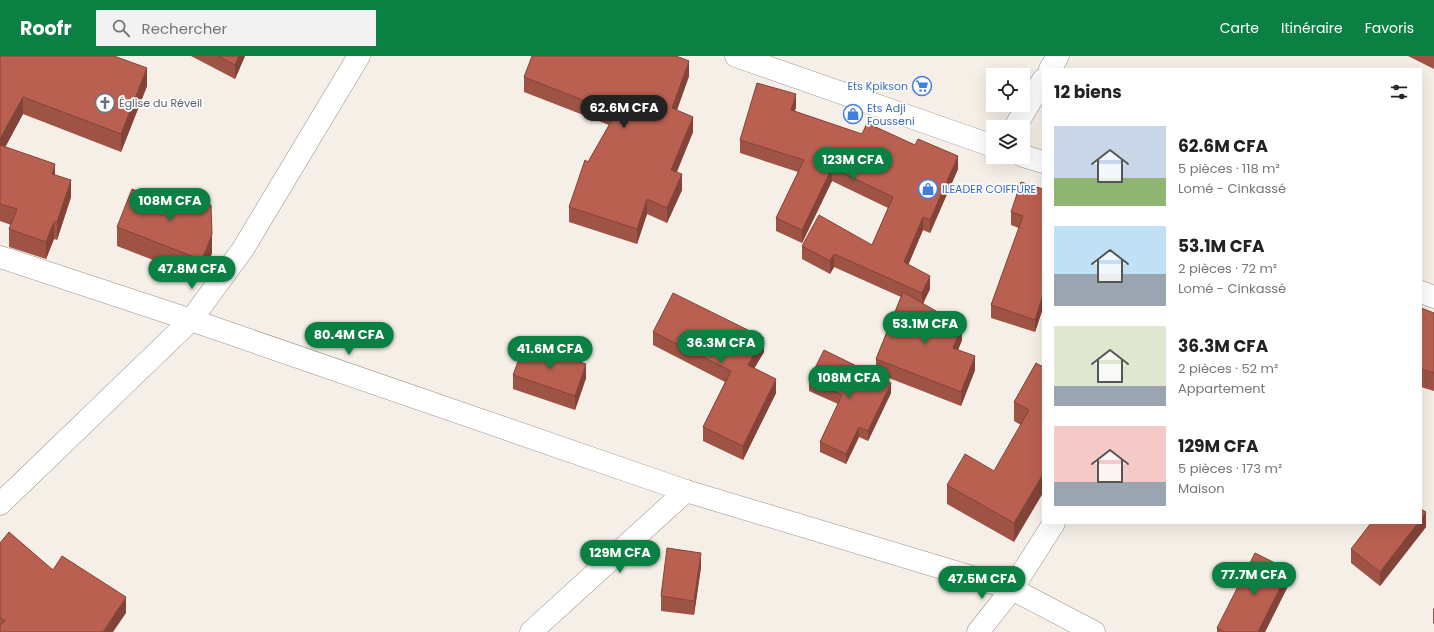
<!DOCTYPE html>
<html lang="fr">
<meta charset="utf-8">
<style>
:root{--surface:#fff;--page:#f2f2f2;--text:#222;--muted:#767676;--accent:#0b8043}
body{margin:0;font-family:Poppins,sans-serif;background:var(--page);color:var(--text);height:100vh;display:flex;flex-direction:column;font-size:15px;white-space:nowrap}
*{box-sizing:border-box;margin:0}
p{font-size:13px;color:var(--muted)}
.icon{flex:none;width:22px;height:22px;fill:none;stroke:currentColor;stroke-width:2;stroke-linecap:round;stroke-linejoin:round}
.map{position:relative;flex:1;overflow:hidden}
.side{position:absolute;left:1042px;top:12px;width:380px;height:456px;display:flex;flex-direction:column;background:var(--surface);border-radius:0px;box-shadow:0 4px 16px #0002}
.side>*{flex:none}
.buttons{position:absolute;left:986px;top:12px;display:grid;gap:8px}
.buttons a{display:grid;place-items:center;width:44px;height:44px;border-radius:0px;background:var(--surface);box-shadow:0 4px 16px #0002;font-size:20px}
.price{position:absolute;translate:-50% -34px;padding:0 9px;border-radius:14px;background:var(--accent);color:#fff;font-size:13px;line-height:26px;filter:drop-shadow(0 1px 2px #0008)}
.price::after{content:'';position:absolute;left:50%;top:24px;width:12px;height:9px;margin-left:-6px;background:inherit;clip-path:polygon(0 0,100% 0,50% 100%)}
.price.current{background:#222;color:#fff}
ul{padding:0;list-style:none}
li{display:flex;align-items:center;gap:12px;height:100px;padding:0 12px}
li span{display:grid;place-items:center;flex:none;width:112px;height:80px;border-radius:0px;color:#555}
li>.icon{margin-inline-start:auto}
span .icon{width:48px;height:48px;fill:#fffc;stroke-width:1}
li b{font-size:17px}
h2{display:flex;justify-content:space-between;align-items:center;height:48px;padding:0 12px;font-size:17px}
header{display:flex;align-items:center;gap:24px;box-sizing:border-box;height:56px;padding:0 20px;background:var(--accent);color:#fff}
header strong{font-size:19px}
nav{display:flex;gap:22px;margin-inline-start:auto;font-size:14px}
.search{width:280px;height:36px;background:var(--page);display:flex;align-items:center;gap:10px;box-sizing:border-box;padding:0 14px;border-radius:0px;color:var(--muted);font-size:15px}
.map>svg:first-child{display:block}
</style>
<header>
<strong>Roofr</strong>
<div class="search"><svg class="icon" aria-label="search" viewBox="0 0 24 24"><circle cx="10" cy="10" r="6"/><path d="M15 15l6 6"/></svg>Rechercher</div>
<nav><a>Carte</a><a>Itinéraire</a><a>Favoris</a></nav>
</header>
<div class="map">
<svg width="1434" height="576" viewBox="0 0 1434 576">
<rect width="100%" height="100%" fill="#f5efe7"/>
<g fill="none" stroke-linecap="round" stroke-linejoin="round">
<g stroke="#96918a" stroke-width="23">
<g id="minor">
<path d="M1050,13L1058,0"/>
<path d="M1015,71L1043,24"/>
<path d="M0,201L191,264L686,435L1012,533L1094,576"/>
<path d="M0,448L191,264L243,193L359,0"/>
<path d="M531,576L686,435"/>
<path d="M978,576L1012,533L1054,467"/>
</g>
</g>
<g stroke="#96918a" stroke-width="23">
<g id="highway">
<path d="M736,0L993,90"/>
<path d="M1023,100L1043,106"/>
<path d="M1421,236L1434,241"/>
</g>
</g>
<use href="#minor" stroke="#fff" stroke-width="22"/>
<use href="#highway" stroke="#fff" stroke-width="22"/>
</g>
<g fill="#9f5345">
<path d="M0,0L147,30L121,96L23,58L5,91L55,119L71,141L57,184L54,183L46,203L9,191V173L11,169L0,165Z"/>
<path d="M191,0H245L235,23Z"/>
<path d="M1408,0H1434V13Z"/>
<path d="M689,20L677,54L693,76L677,116L682,134L667,167L647,158L637,188L569,166V151L588,106L609,69L524,36V21Z"/>
<path d="M796,51L795,55L958,113L930,177L923,174L908,209L930,233L923,247L962,284L958,294L975,314L961,350L876,317V303L901,241L834,211L830,218L802,203V190L872,189L888,152L832,125L802,187L776,175V162L798,116L740,97V84Z"/>
<path d="M1043,133V252L1035,276L991,262V249L1019,172L1011,169V156Z"/>
<path d="M117,171L212,197L202,223L117,190Z"/>
<path d="M1421,252L1434,257V335L1421,331Z"/>
<path d="M653,276L764,296L754,312L776,337L743,404L703,385V371L725,326L653,289Z"/>
<path d="M1036,307L1014,486L947,448V429L994,415L1021,369L1014,365V346Z"/>
<path d="M513,319L586,322L575,354L513,333Z"/>
<path d="M809,324L891,337L868,385L859,381L846,408L820,396V386L838,348L809,335Z"/>
<path d="M1426,471L1380,530L1351,507V493Z"/>
<path d="M0,487L53,514L126,557L0,576Z"/>
<path d="M701,511L694,559L661,555V540Z"/>
<path d="M1289,528L1265,576H1217V572Z"/>
<path d="M1434,552V568L1433,567V553Z"/>
</g>
<g fill="#824338">
<path d="M239,0H245L235,23V9Z"/>
<path d="M689,5V20L672,68V52Z"/>
<path d="M147,12V30L121,96V78Z"/>
<path d="M796,38V51L791,67V54Z"/>
<path d="M23,41V58L0,101V83Z"/>
<path d="M693,61V76L671,129V114Z"/>
<path d="M958,100V113L930,177V164Z"/>
<path d="M55,108V125L52,118Z"/>
<path d="M832,112V125L802,187V174Z"/>
<path d="M682,118V134L667,167V152Z"/>
<path d="M71,124V141L57,184V166Z"/>
<path d="M647,143V158L637,188V173Z"/>
<path d="M923,161V174L904,219V206Z"/>
<path d="M54,166V183L46,203V186Z"/>
<path d="M212,178V197L202,223V204Z"/>
<path d="M834,198V211L830,218V205Z"/>
<path d="M930,220V233L922,250V237Z"/>
<path d="M1043,239V252L1035,276V264Z"/>
<path d="M962,270V284L953,306V292Z"/>
<path d="M764,282V296L748,323V309Z"/>
<path d="M975,300V314L961,350V336Z"/>
<path d="M586,308V322L575,354V340Z"/>
<path d="M776,323V337L743,404V390Z"/>
<path d="M891,327V337L868,385V375Z"/>
<path d="M859,371V381L846,408V398Z"/>
<path d="M1043,418V437L1014,486V467Z"/>
<path d="M1426,456V471L1380,530V516L1418,467H1421V463Z"/>
<path d="M701,497V511L694,559V545Z"/>
<path d="M1289,514V528L1265,576H1258Z"/>
<path d="M126,541V557L113,576H103Z"/>
</g>
<g fill="#b96050" stroke="#824338">
<path d="M0,0H114L147,12L121,78L23,41L0,83Z"/>
<path d="M218,0H239L235,9Z"/>
<path d="M532,0H676L689,5L672,52L693,61L671,114L682,118L667,152L647,143L637,173L569,151L585,104L588,106L616,57L524,21Z"/>
<path d="M757,27L796,38L791,54L862,78L867,67L915,89L918,83L958,100L930,164L923,161L904,206L930,220L922,237L834,198L830,205L802,190L819,159L872,189L893,141L832,112L802,174L776,162L804,104L740,84Z"/>
<path d="M0,89L55,108L52,118L71,124L57,166H54L46,186L9,173L17,153L0,148Z"/>
<path d="M1021,126L1043,133V239L1035,264L991,249L1023,160L1011,156Z"/>
<path d="M132,133L166,146L170,134L211,149L212,178L202,204L117,171Z"/>
<path d="M903,236L962,270L953,292L975,300L961,336L876,303Z"/>
<path d="M673,237L764,282L748,309L776,323L743,390L703,371L731,315L653,276Z"/>
<path d="M1421,252L1434,257V317L1421,313Z"/>
<path d="M525,287L586,308L575,340L513,319Z"/>
<path d="M824,294L891,327L868,375L859,371L846,398L820,386L842,339L809,324Z"/>
<path d="M1036,307L1043,311V418L1014,467L947,429L965,398L994,415L1029,354L1014,346Z"/>
<path d="M1421,453L1426,456L1421,463Z"/>
<path d="M1371,467H1418L1380,516L1351,493Z"/>
<path d="M9,476L53,514L62,500L126,541L103,576H0V569L5,565L0,561V487Z"/>
<path d="M667,492L701,497L694,545L661,540Z"/>
<path d="M1255,497L1289,514L1258,576H1225L1217,572Z"/>
</g>
<defs>
<g id="supermarket-ring" transform="scale(1)"><circle r="9.5" fill="#fefdfc" stroke="#3f7fe0" stroke-width="1.5"/><path d="M-6-5.5h2.5l.6 2H6L4.5 2H-2.5L-4.4-4H-6ZM-1.5 3.2a1.3 1.3 0 1 0 .1 0ZM3 3.2a1.3 1.3 0 1 0 .1 0Z" fill="#3f7fe0"/></g>
<g id="church-ring" transform="scale(1)"><circle r="9.5" fill="#fefdfc" stroke="#6b7280" stroke-width="1.5"/><path d="M-1.2-6h2.4v3.5h3.3v2.4h-3.3V6h-2.4V-.1h-3.3v-2.4h3.3Z" fill="#6b7280"/></g>
<g id="shop-ring" transform="scale(1)"><circle r="9.5" fill="#fefdfc" stroke="#3f7fe0" stroke-width="1.5"/><path d="M-5-2.5h2.3a2.7 3.5 0 0 1 5.4 0H5L5.5 6h-11ZM-1.5-2.5h3a1.5 2.3 0 0 0-3 0Z" fill="#3f7fe0"/></g>
</defs>
<g fill-rule="evenodd">
<use href="#supermarket-ring" x="922" y="30"/>
<use href="#church-ring" x="105" y="47"/>
<use href="#shop-ring" x="853" y="58"/>
<use href="#shop-ring" x="928" y="133"/>
</g>
<g text-anchor="middle" dominant-baseline="central" stroke-width="3.5" stroke-linejoin="round" paint-order="stroke">
<g font-size="11" fill="#366cbe" stroke="#fefdfc" text-anchor="start">
<text x="908" y="30" text-anchor="end">Ets Kpikson</text>
<text x="867" y="52">Ets Adji<tspan x="867" dy="13">Fousseni</tspan></text>
<text x="942" y="133">lLEADER COIFFURE</text>
</g>
<g font-size="11" fill="#5b616d" stroke="#fefdfc" text-anchor="start">
<text x="119" y="47">Église du Réveil</text>
</g>
</g>
</svg>
<div class="buttons">
<a><svg class="icon" aria-label="locate" viewBox="0 0 24 24"><circle cx="12" cy="12" r="6"/><path d="M12 2v4M12 18v4M2 12h4M18 12h4"/></svg></a>
<a><svg class="icon" aria-label="layers" viewBox="0 0 24 24"><path d="M12 4l9 5-9 5-9-5zM3 14l9 5 9-5"/></svg></a>
</div>
<b class="price current" style="left:624px;top:73px">62.6M CFA</b>
<b class="price" style="left:853px;top:125px">123M CFA</b>
<b class="price" style="left:170px;top:166px">108M CFA</b>
<b class="price" style="left:192px;top:234px">47.8M CFA</b>
<b class="price" style="left:925px;top:289px">53.1M CFA</b>
<b class="price" style="left:349px;top:300px">80.4M CFA</b>
<b class="price" style="left:721px;top:308px">36.3M CFA</b>
<b class="price" style="left:550px;top:314px">41.6M CFA</b>
<b class="price" style="left:849px;top:343px">108M CFA</b>
<b class="price" style="left:620px;top:518px">129M CFA</b>
<b class="price" style="left:1254px;top:540px">77.7M CFA</b>
<b class="price" style="left:982px;top:544px">47.5M CFA</b>
<section class="side">
<h2>12 biens<svg class="icon" aria-label="filters" viewBox="0 0 24 24"><path d="M4 7h16M4 17h16"/><circle cx="9" cy="7" r="2"/><circle cx="15" cy="17" r="2"/></svg></h2>
<ul>
<li><span style="background:linear-gradient(#c9d6e8 65%,#8fb573 0)"><svg class="icon" aria-label="home" viewBox="0 0 24 24"><path d="M3 11l9-7 9 7M6 9v11h12V9"/></svg></span><div><b>62.6M CFA</b><p>5 pièces · 118 m²</p><p>Lomé - Cinkassé</p></div></li>
<li><span style="background:linear-gradient(#bfe0f5 60%,#9aa5b1 0)"><svg class="icon" aria-label="home" viewBox="0 0 24 24"><path d="M3 11l9-7 9 7M6 9v11h12V9"/></svg></span><div><b>53.1M CFA</b><p>2 pièces · 72 m²</p><p>Lomé - Cinkassé</p></div></li>
<li><span style="background:linear-gradient(#dfe7d0 75%,#9aa5b1 0)"><svg class="icon" aria-label="home" viewBox="0 0 24 24"><path d="M3 11l9-7 9 7M6 9v11h12V9"/></svg></span><div><b>36.3M CFA</b><p>2 pièces · 52 m²</p><p>Appartement</p></div></li>
<li><span style="background:linear-gradient(#f6c9c9 70%,#9aa5b1 0)"><svg class="icon" aria-label="home" viewBox="0 0 24 24"><path d="M3 11l9-7 9 7M6 9v11h12V9"/></svg></span><div><b>129M CFA</b><p>5 pièces · 173 m²</p><p>Maison</p></div></li>
</ul>
</section>
</div>
